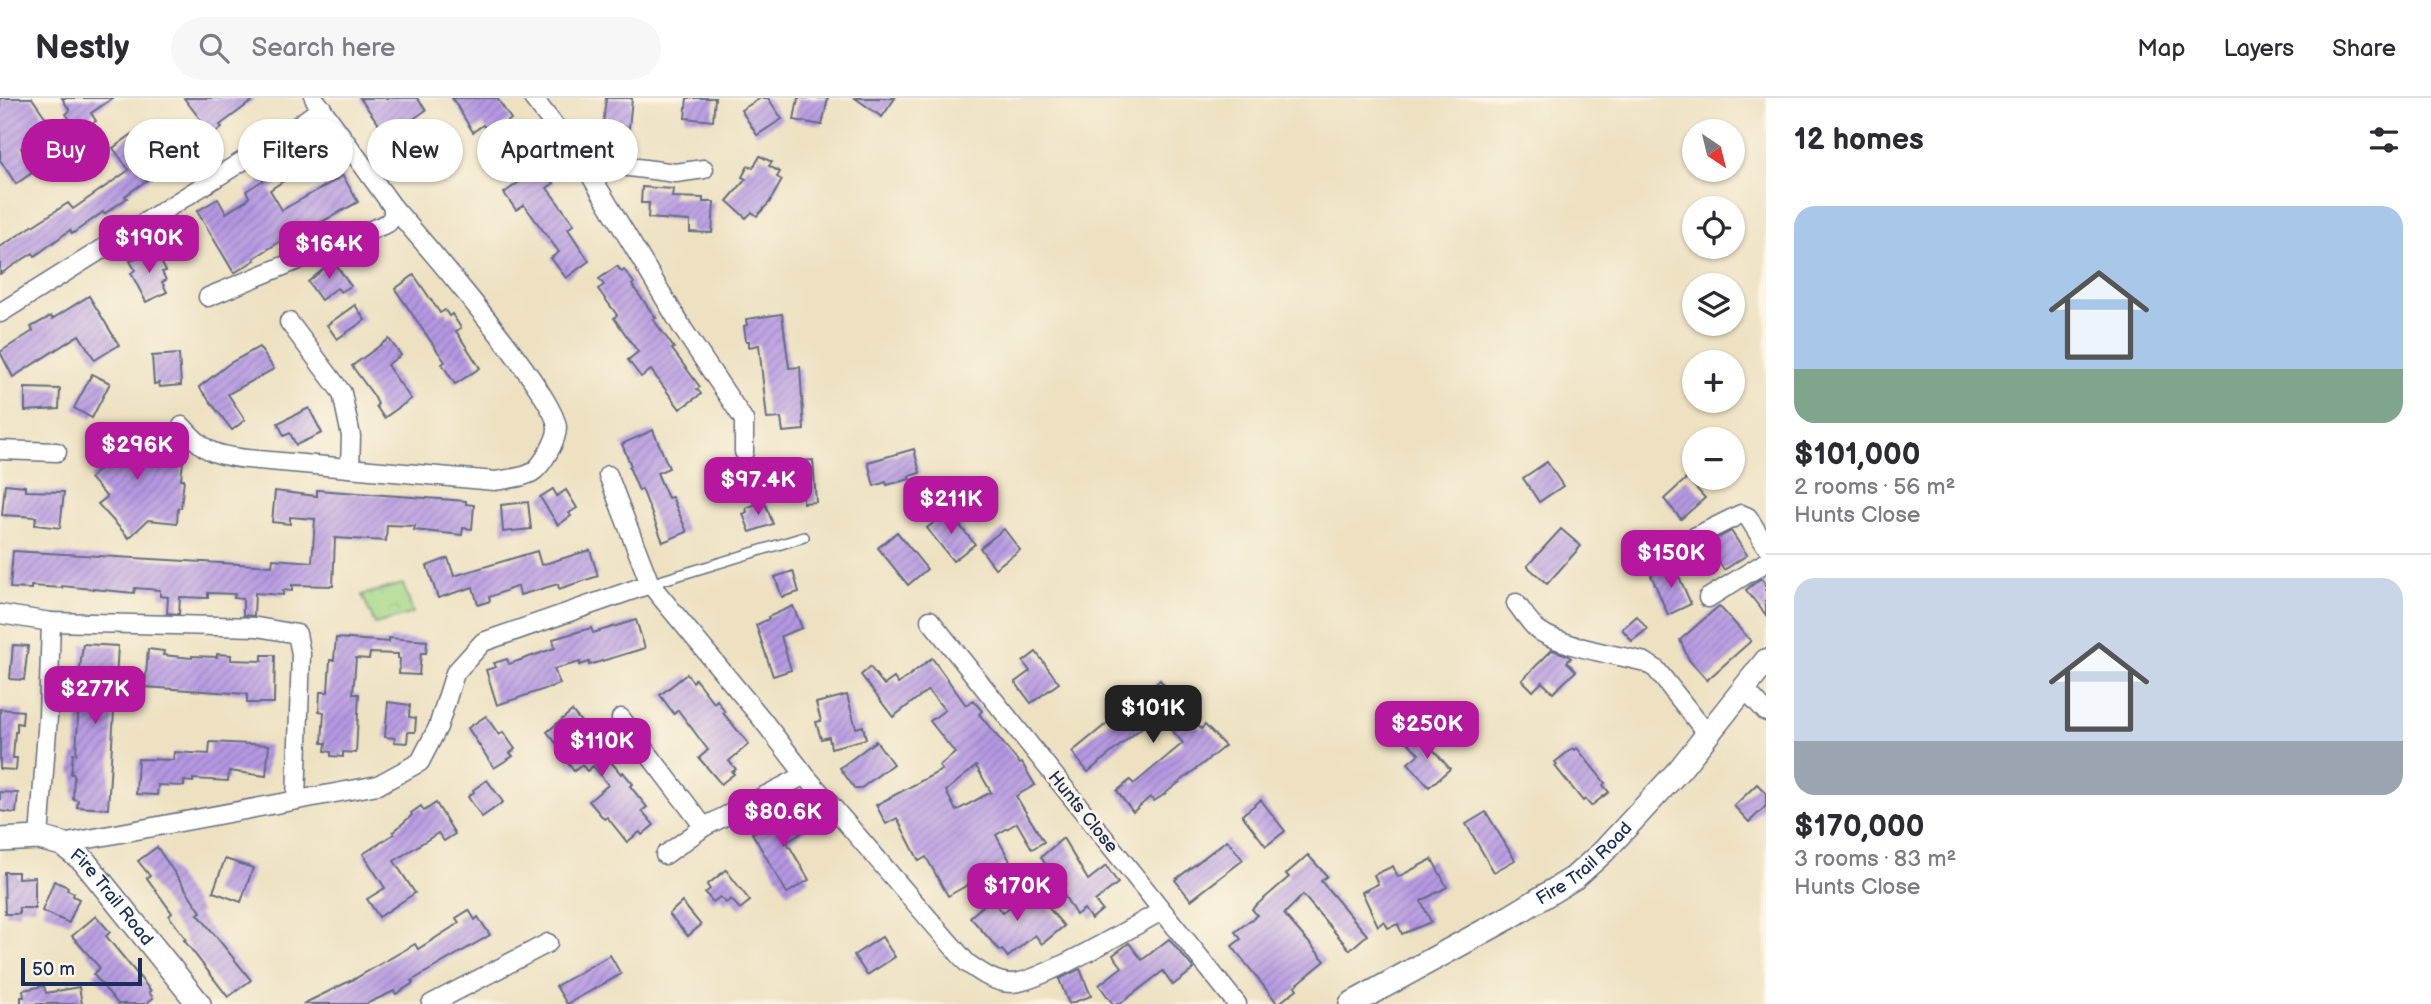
<!DOCTYPE html>
<meta charset="utf-8">
<style>
:root{--surface:#fff;--page:#f7f7f7;--text:#2b2b33;--muted:#7c7c81;--line:#e1e1e2;--accent:#b5179e}
body{margin:0;font-family:"Balsamiq Sans",sans-serif;background:var(--page);color:var(--text);height:100vh;display:flex;flex-direction:column;font-size:26px;white-space:nowrap}
*{box-sizing:border-box;margin:0}
p{font-size:23px;color:var(--muted)}
.icon{flex:none;width:38px;height:38px;fill:none;stroke:currentColor;stroke-width:2;stroke-linecap:round;stroke-linejoin:round}
.map{position:relative;flex:1;overflow:hidden}
.drawer{display:flex;flex-direction:column;background:var(--surface);width:665px}
.drawer>*{flex:none}
.top-card{position:absolute;left:21px;top:21px;width:665px;height:63px;display:flex;gap:14px}
.needle{width:46px;rotate:145deg}
.fabs{position:absolute;left:1682px;top:21px;display:grid;gap:14px}
.fabs a{display:grid;place-items:center;width:63px;height:63px;border-radius:50%;background:var(--surface);box-shadow:0 2px 5px #0004;font-size:35px}
.scale{position:absolute;left:21px;bottom:18px;width:121px;box-sizing:border-box;padding-left:7px;border:4px solid #1b2f5e;border-top:0;font-size:19px;line-height:24px;white-space:nowrap;color:#1b2f5e;-webkit-text-stroke:5px #fcf5e5;paint-order:stroke}
.price{position:absolute;translate:-50% -60px;padding:0 16px;border-radius:14px;background:var(--accent);color:#fff;font-size:23px;line-height:46px;filter:drop-shadow(0 2px 4px #0008)}
.price::after{content:'';position:absolute;left:50%;top:42px;width:21px;height:16px;margin-left:-10px;background:inherit;clip-path:polygon(0 0,100% 0,50% 100%)}
.price.current{background:#222;color:#fff}
ul{padding:0;list-style:none}
li{display:grid;align-content:center;gap:14px;height:371px;padding:0 28px}
li+li{border-top:2px solid var(--line)}
li span{display:grid;place-items:center;height:217px;border-radius:21px;color:#555}
li>.icon{margin-inline-start:auto}
span .icon{width:126px;height:126px;fill:#fffc;stroke-width:1}
li b{font-size:30px}
h2{display:flex;justify-content:space-between;align-items:center;height:84px;padding:0 28px;font-size:30px}
.chip{padding:0 24px;border-radius:32px;background:var(--surface);box-shadow:0 2px 5px #0004;font-size:24px;line-height:63px}
.chip.current{background:var(--accent);color:#fff}
header{display:flex;align-items:center;gap:42px;box-sizing:border-box;height:98px;padding:0 35px;background:var(--surface);border-bottom:2px solid var(--line)}
header strong{font-size:33px}
nav{display:flex;gap:38px;margin-inline-start:auto;font-size:24px}
.search{width:490px;height:63px;background:var(--page);display:flex;align-items:center;gap:18px;box-sizing:border-box;padding:0 24px;border-radius:38px;color:var(--muted);font-size:26px}
main{display:flex;flex:1;min-height:0}
.map>svg:first-child{display:block}
</style>
<header>
<strong>Nestly</strong>
<div class="search"><svg class="icon" aria-label="search" viewBox="0 0 24 24"><circle cx="10" cy="10" r="6"/><path d="M15 15l6 6"/></svg>Search here</div>
<nav><a>Map</a><a>Layers</a><a>Share</a></nav>
</header>
<main>
<div class="map">
<svg width="1766" height="906" viewBox="0 0 1766 906">
<defs>
<pattern id="park-crowns" width="20" height="18" patternUnits="userSpaceOnUse" patternTransform="scale(1.75)"><rect width="20" height="18" fill="#a6d887"/><path d="M2 6a3 3 0 1 1 6 0M12 15a3 3 0 1 1 6 0" fill="none" stroke="#8eba77"/></pattern>
<pattern id="building-hatch" width="6" height="6" patternUnits="userSpaceOnUse" patternTransform="scale(1.75)"><rect width="6" height="6" fill="#b598e2"/><path d="M-1 1l2-2M0 6l6-6M5 7l2-2" fill="none" stroke="#927cba"/></pattern>
</defs>
<rect width="100%" height="100%" fill="#fcf5e5"/>
<filter id="ink" filterUnits="userSpaceOnUse"><feTurbulence type="fractalNoise" baseFrequency=".0143" numOctaves="2"/><feDisplacementMap in="SourceGraphic" scale="14" xChannelSelector="R" yChannelSelector="G"/><feConvolveMatrix kernelMatrix="1 2 1 2 8 2 1 2 1" color-interpolation-filters="sRGB"/></filter>
<filter id="wash" filterUnits="userSpaceOnUse"><feTurbulence type="fractalNoise" baseFrequency=".00686" numOctaves="4" result="noise"/><feDisplacementMap in="SourceGraphic" scale="28" xChannelSelector="R" yChannelSelector="G"/><feGaussianBlur stdDeviation="1.57" result="paint"/><feColorMatrix in="noise" values="0 0 0 0 0 0 0 0 0 0 0 0 0 0 0 0 0 1.4 0 .05"/><feComposite in="paint" operator="in"/></filter>
<g filter="url(#wash)">
<rect width="100%" height="100%" fill="#ede1c1"/>
<path fill="url(#park-crowns)" stroke="#608472" stroke-width="2" d="M403,486L413,515L375,526L362,497Z"/>
<g id="blocks">
<g fill="url(#building-hatch)" fill-rule="evenodd">
<path d="M0,0H32L52,29L21,50L36,72L16,86L0,62Z"/>
<path d="M62,0H113L91,15L96,23L79,35L66,16L70,13Z"/>
<path d="M184,0H256L220,27L222,29L201,46L207,55L195,64L193,61L180,71L174,63L125,98L127,100L104,116L103,114L72,136L70,132L35,158L33,155L0,176V149L68,105L73,111L129,72L113,50L138,32L158,58L203,25Z"/>
<path d="M360,0H417L426,12L388,39Z"/>
<path d="M452,0H497L511,21L490,37L483,27L473,34Z"/>
<path d="M606,0H632L629,30L603,27Z"/>
<path d="M687,0H715L713,23L685,20Z"/>
<path d="M761,0H768L782,21L757,37L741,12Z"/>
<path d="M798,0H828L822,27L794,22Z"/>
<path d="M855,0H895L882,19Z"/>
<path d="M310,35L324,56L270,92L282,112L343,78L358,104L307,132L305,128L254,160L255,162L234,175L197,113L218,101L226,115L247,102L249,99L246,93L276,74L269,63Z"/>
<path d="M760,58L772,64L769,68L780,74L777,79L782,82L769,105L757,118L752,114L746,120L727,103L746,81L742,79L748,68L753,70Z"/>
<path d="M542,68L554,85L547,90L574,126L568,131L589,163L566,180L551,160L559,154L524,107L516,112L504,95Z"/>
<path d="M642,89L673,91L672,99L703,100V104H714L712,135L690,134V123L648,120L649,105H641Z"/>
<path d="M154,151L166,173L162,174L166,182L162,184L167,194L146,204L131,175L135,172L130,163Z"/>
<path d="M333,163L351,188L341,194L337,190L321,202L308,184Z"/>
<path d="M617,168L622,174L624,172L634,185L632,187L656,220L653,221L674,250L672,251L700,289L697,291L701,296L680,311L651,272L641,279L628,262L638,254L614,220L617,217L598,191L604,187L599,181Z"/>
<path d="M414,177L440,215L445,212L449,218L452,216L461,230L456,233L480,270L455,286L442,266L445,264L395,191Z"/>
<path d="M89,198L119,247L95,262L79,237L13,279L0,254L33,233L31,229L51,218L52,221Z"/>
<path d="M355,207L365,222L337,241L327,227Z"/>
<path d="M782,216L789,270L800,269L804,332L783,334L781,320L767,321L759,247L749,249V243H746L744,228L747,227L746,221Z"/>
<path d="M389,241L401,257L387,267L411,301L384,320L376,308L378,306L374,298L352,268Z"/>
<path d="M259,249L274,271L228,296L245,322L232,332L199,289L230,265Z"/>
<path d="M179,256L181,287L160,289L159,285L154,286L152,258Z"/>
<path d="M92,276L110,285L92,320L74,310Z"/>
<path d="M25,290L60,291L59,311L25,313Z"/>
<path d="M309,310L322,335L296,347L290,335L284,338L278,325Z"/>
<path d="M101,328L123,332L125,328L143,332L136,360L183,364L181,381H184L181,410H178L177,425L148,422L129,440L98,406L107,399L90,380L116,357L96,353Z"/>
<path d="M653,332L669,370L657,375L668,400L672,399L687,434L663,444L642,391L639,393L629,369L631,368L622,346Z"/>
<path d="M914,351L920,375L909,378L910,381L887,387L886,384L874,388L868,364Z"/>
<path d="M813,362L816,404L803,405V399H793L792,385L783,386L781,369L800,367V363Z"/>
<path d="M1547,364L1563,388L1539,404L1523,380Z"/>
<path d="M1687,380L1705,400L1681,421L1664,401Z"/>
<path d="M5,386L25,388V393L64,394L60,430L35,427L36,419L2,417Z"/>
<path d="M553,391L557,398L566,392L577,410L569,415L571,418L558,427L540,399Z"/>
<path d="M317,392L466,403V406L474,407L472,431L463,430L462,437L414,432L415,428L387,427L386,443L335,440L333,488L292,487V493L283,492V497L255,495L254,518L243,517V501L234,500L235,496L208,495V500L180,499L179,516L167,515L168,499L160,498V492L135,490L134,495L62,488V490L31,488V491L10,490L13,453L272,468L273,461L312,464L315,421L290,419V426L272,424L275,393L317,398Z"/>
<path d="M764,403L773,426L750,434L743,416L747,414L746,410Z"/>
<path d="M528,404L531,431L503,434L501,407Z"/>
<path d="M948,413L975,446L953,463L927,430Z"/>
<path d="M1004,431L1020,452L995,470L980,450Z"/>
<path d="M1561,431L1581,448L1547,486L1527,468Z"/>
<path d="M1731,433L1747,457L1724,472L1707,445Z"/>
<path d="M897,434L927,471L908,487L878,450Z"/>
<path d="M590,452L598,478L559,491L558,486L520,497L518,488L489,499L490,503L478,507L473,489L438,500L427,468L448,460L454,478L537,453L541,467Z"/>
<path d="M1674,467L1691,506L1668,517L1651,477Z"/>
<path d="M793,473L799,494L782,499L775,479Z"/>
<path d="M1761,480L1766,486V517L1746,492Z"/>
<path d="M793,508L802,530L781,538L791,572L773,578L756,527L769,521L768,519Z"/>
<path d="M1719,508L1751,543L1707,582L1689,562L1680,542Z"/>
<path d="M1637,518L1647,531L1632,543L1622,531Z"/>
<path d="M636,522L645,550L589,567V564L580,567V564L554,571L560,586L497,607L486,572L496,569L494,565L507,561L509,566L555,550L553,541L591,530L593,535Z"/>
<path d="M336,540L389,544V540L427,543L426,555H421L419,577L399,576L400,561L398,560V556L370,555L369,561L356,560L353,596H359L356,655L343,654V659L331,658V654L325,653L326,645H322L324,614L319,613L320,594H328L330,562H334Z"/>
<path d="M83,546L118,548L108,711L77,709L78,702L73,701L74,676H71L72,664L73,656H76L79,602H76Z"/>
<path d="M13,547L28,548L24,582L10,581Z"/>
<path d="M148,551L164,553L163,557L192,560V558L217,559V556L231,557V562L262,563V557H275L274,605H247V596L145,589Z"/>
<path d="M1552,552L1568,557L1571,560L1567,564L1576,573L1553,595L1542,584L1533,593L1522,582Z"/>
<path d="M1036,554L1059,585L1031,605L1015,584L1030,573L1023,564Z"/>
<path d="M932,560L966,607L973,602L982,613L979,616L1020,666L1022,665L1035,687L1016,698L1044,744L1032,751L1017,725L996,737L1010,763L948,798L926,759L919,763L897,720L886,726L876,707L942,672L939,668L955,655L930,623L945,612L928,592L893,619L861,577L870,569L884,587L894,580L898,586ZM976,668L991,694L956,713L946,693Z"/>
<path d="M687,576L693,584L695,581L714,605L717,602L725,614L723,615L749,646L729,663L736,671L732,674L734,676L721,686L699,660L708,652L678,612L674,616L660,597Z"/>
<path d="M1160,582L1201,631L1205,627L1225,648L1162,698L1154,703L1150,699L1133,714L1117,693L1130,682L1134,686L1183,645L1158,616L1088,674L1072,654Z"/>
<path d="M847,597L856,630L863,628L866,641L831,650L829,639L821,641L816,624L821,623L816,605Z"/>
<path d="M388,604L410,607L409,619L416,620L415,634H408L407,645L394,644L395,640L385,639Z"/>
<path d="M0,611L23,613L22,626L17,625V634H15L13,660H17L16,672L0,671Z"/>
<path d="M572,613L603,650L601,652L621,676L623,674L633,686L630,688L647,709L642,713L654,727L642,737L640,734L627,744L607,719L604,721L589,703L608,687L593,668L587,673L582,667L574,673L566,663L569,661L547,634Z"/>
<path d="M486,618L499,637L503,634L515,651L510,655L513,658L494,670L468,630Z"/>
<path d="M1418,634L1450,671L1429,689L1408,665L1419,656L1407,643Z"/>
<path d="M876,643L893,666L860,691H855L840,670Z"/>
<path d="M210,644L269,647L266,678L229,673L228,683L193,681V684L184,683V688L158,687L157,697L136,696L138,661L173,662L174,654L209,656Z"/>
<path d="M1573,650L1575,652L1577,650L1605,685L1603,687L1609,694L1591,708L1585,701L1583,703L1555,668L1557,667L1555,664Z"/>
<path d="M487,682L503,704L482,719L468,699L474,694L473,692Z"/>
<path d="M1757,686L1766,695V708L1749,724L1734,708Z"/>
<path d="M0,694L18,695L16,715L0,713Z"/>
<path d="M1261,702L1285,733L1266,748L1242,717Z"/>
<path d="M436,705L455,736L444,743L438,735L394,763L415,795L379,819L367,801L385,790L363,756L394,736L393,734L412,717L411,715L421,708L424,713Z"/>
<path d="M794,710L806,732L787,744L809,782L787,795L752,735Z"/>
<path d="M1486,714L1515,762L1494,774L1466,726Z"/>
<path d="M1063,740L1088,782L1106,768L1118,785L1095,803L1102,812L1091,821L1084,811L1076,817L1041,759Z"/>
<path d="M1227,742L1243,762L1191,802L1175,782Z"/>
<path d="M157,749L201,814L198,816L251,882L228,899L184,842L186,841L169,818L172,815L147,780L150,778L138,763Z"/>
<path d="M1308,757L1327,778L1321,783L1367,837L1350,852L1303,797L1284,816L1325,863L1295,888L1297,891L1278,906L1232,848L1241,841L1235,834L1257,817L1252,811L1289,779L1286,776Z"/>
<path d="M225,761L253,770L241,804L213,794Z"/>
<path d="M1432,761L1447,789L1421,803L1431,824L1402,836L1398,826L1388,830L1384,823L1378,828L1362,794L1378,786L1374,777L1393,768L1398,779Z"/>
<path d="M726,772L750,803L740,811L731,801L726,805L720,799L713,804L705,795L710,791L707,787Z"/>
<path d="M4,774H18V780L35,779V810H19V816H5Z"/>
<path d="M54,783L68,789L67,792L74,795L73,798L79,801L69,825L42,813Z"/>
<path d="M1032,790L1064,828L1042,846L1035,837L1008,859L1002,852L1000,853L970,819L991,801L1003,815Z"/>
<path d="M682,804L701,827L688,838L669,816Z"/>
<path d="M469,812L475,822L478,819L490,837L411,883L413,885L396,896L394,893L366,906H303L356,880L415,846L418,851L459,825L456,820Z"/>
<path d="M96,818L110,834L106,838L151,893L149,894L153,900L146,906H118L93,876L100,870L72,838Z"/>
<path d="M882,839L895,859L867,877L854,857Z"/>
<path d="M1169,841L1194,871L1173,887L1163,873L1120,906H1113L1099,887L1122,869L1113,857L1129,845L1142,862Z"/>
<path d="M610,857L621,876L567,906L556,888Z"/>
<path d="M1080,871L1091,898L1069,906L1059,881Z"/>
<path d="M44,888L46,895L79,889L82,906H21V899H24L23,892Z"/>
</g>
</g>
</g>
<g filter="url(#ink)">
<use href="#blocks" fill-opacity="0" stroke="#646d81" stroke-width="2"/>
<g fill="none" stroke-linecap="round" stroke-linejoin="round">
<g stroke="#646d81" stroke-width="12">
<path id="service" d="M650,486L804,439"/>
</g>
<g stroke="#646d81" stroke-width="21">
<g id="minor">
<path d="M533,0L582,63L683,231L744,322V354"/>
<path d="M582,63L676,75L704,71"/>
<path d="M208,199L388,125L393,118V109L314,0"/>
<path d="M0,215L289,34L322,10"/>
<path d="M289,224L342,295L351,338L350,370"/>
<path d="M182,328C205,354 213,357 247,361L495,383C506,381 522,380 531,375C542,369 557,342 557,330C558,299 420,140 393,109"/>
<path d="M0,352L57,354"/>
<path d="M608,377L650,486L761,620L805,677L967,865C980,874 995,885 1011,885C1038,886 1133,828 1162,813"/>
<path d="M1668,452L1741,416L1748,419L1766,448"/>
<path d="M1708,500L1766,464"/>
<path d="M1516,505C1523,514 1529,524 1537,531C1557,548 1618,557 1645,564L1656,571L1708,637"/>
<path d="M0,516L51,524L257,529L297,536L301,556L296,702"/>
<path d="M930,522L1237,906"/>
<path d="M1745,591L1766,614"/>
<path d="M621,620L704,729L805,677"/>
<path d="M39,740L48,619L51,524"/>
<path d="M62,746L378,687L420,664L438,629L455,575L483,544L650,486"/>
<path d="M665,757L704,729"/>
<path d="M431,906L548,845"/>
</g>
</g>
<g stroke="#646d81" stroke-width="26">
<g id="tertiary">
<path id="s1" d="M0,742L39,740L62,746L84,763L199,906"/>
<path id="s2" d="M1351,906L1510,819L1574,780L1604,753L1680,671L1766,563"/>
</g>
</g>
<use href="#service" stroke="#fff" stroke-width="9"/>
<use href="#minor" stroke="#fff" stroke-width="18"/>
<use href="#tertiary" stroke="#fff" stroke-width="23"/>
</g>
</g>
<g text-anchor="middle" dominant-baseline="central" stroke-width="6" stroke-linejoin="round" paint-order="stroke">
<g font-size="18" fill="#1b2f5e" stroke="#fcf5e5">
<text transform="translate(1083 714) rotate(51)">Hunts Close</text>
<text stroke="none"><textPath href="#s2" startOffset="273">Fire Trail Road</textPath></text>
<text stroke="none"><textPath href="#s1" startOffset="136">Fire Trail Road</textPath></text>
</g>
</g>
</svg>
<div class="fabs">
<a><svg class="needle" viewBox="-14 -14 28 28"><path d="M0-13l5 13h-10z" fill="#e53935"/><path d="M0 13l5-13h-10z" fill="#7c7c81"/></svg></a>
<a><svg class="icon" aria-label="locate" viewBox="0 0 24 24"><circle cx="12" cy="12" r="6"/><path d="M12 2v4M12 18v4M2 12h4M18 12h4"/></svg></a>
<a><svg class="icon" aria-label="layers" viewBox="0 0 24 24"><path d="M12 4l9 5-9 5-9-5zM3 14l9 5 9-5"/></svg></a>
<a>+</a>
<a>−</a>
</div>
<div class="scale">50 m</div>
<b class="price" style="left:149px;top:177px">$190K</b>
<b class="price" style="left:329px;top:183px">$164K</b>
<b class="price" style="left:137px;top:384px">$296K</b>
<b class="price" style="left:758px;top:419px">$97.4K</b>
<b class="price" style="left:951px;top:438px">$211K</b>
<b class="price" style="left:1671px;top:492px">$150K</b>
<b class="price" style="left:95px;top:628px">$277K</b>
<b class="price current" style="left:1153px;top:647px">$101K</b>
<b class="price" style="left:1427px;top:663px">$250K</b>
<b class="price" style="left:602px;top:680px">$110K</b>
<b class="price" style="left:783px;top:751px">$80.6K</b>
<b class="price" style="left:1017px;top:825px">$170K</b>
<div class="top-card">
<a class="chip current">Buy</a>
<a class="chip">Rent</a>
<a class="chip">Filters</a>
<a class="chip">New</a>
<a class="chip">Apartment</a>
</div>
</div>
<section class="drawer">
<h2>12 homes<svg class="icon" aria-label="filters" viewBox="0 0 24 24"><path d="M4 7h16M4 17h16"/><circle cx="9" cy="7" r="2"/><circle cx="15" cy="17" r="2"/></svg></h2>
<ul>
<li><span style="background:linear-gradient(#a9c7e8 75%,#7fa58c 0)"><svg class="icon" aria-label="home" viewBox="0 0 24 24"><path d="M3 11l9-7 9 7M6 9v11h12V9"/></svg></span><div><b>$101,000</b><p>2 rooms · 56 m²</p><p>Hunts Close</p></div></li>
<li><span style="background:linear-gradient(#c9d6e8 75%,#9aa5b1 0)"><svg class="icon" aria-label="home" viewBox="0 0 24 24"><path d="M3 11l9-7 9 7M6 9v11h12V9"/></svg></span><div><b>$170,000</b><p>3 rooms · 83 m²</p><p>Hunts Close</p></div></li>
</ul>
</section>
</main>
